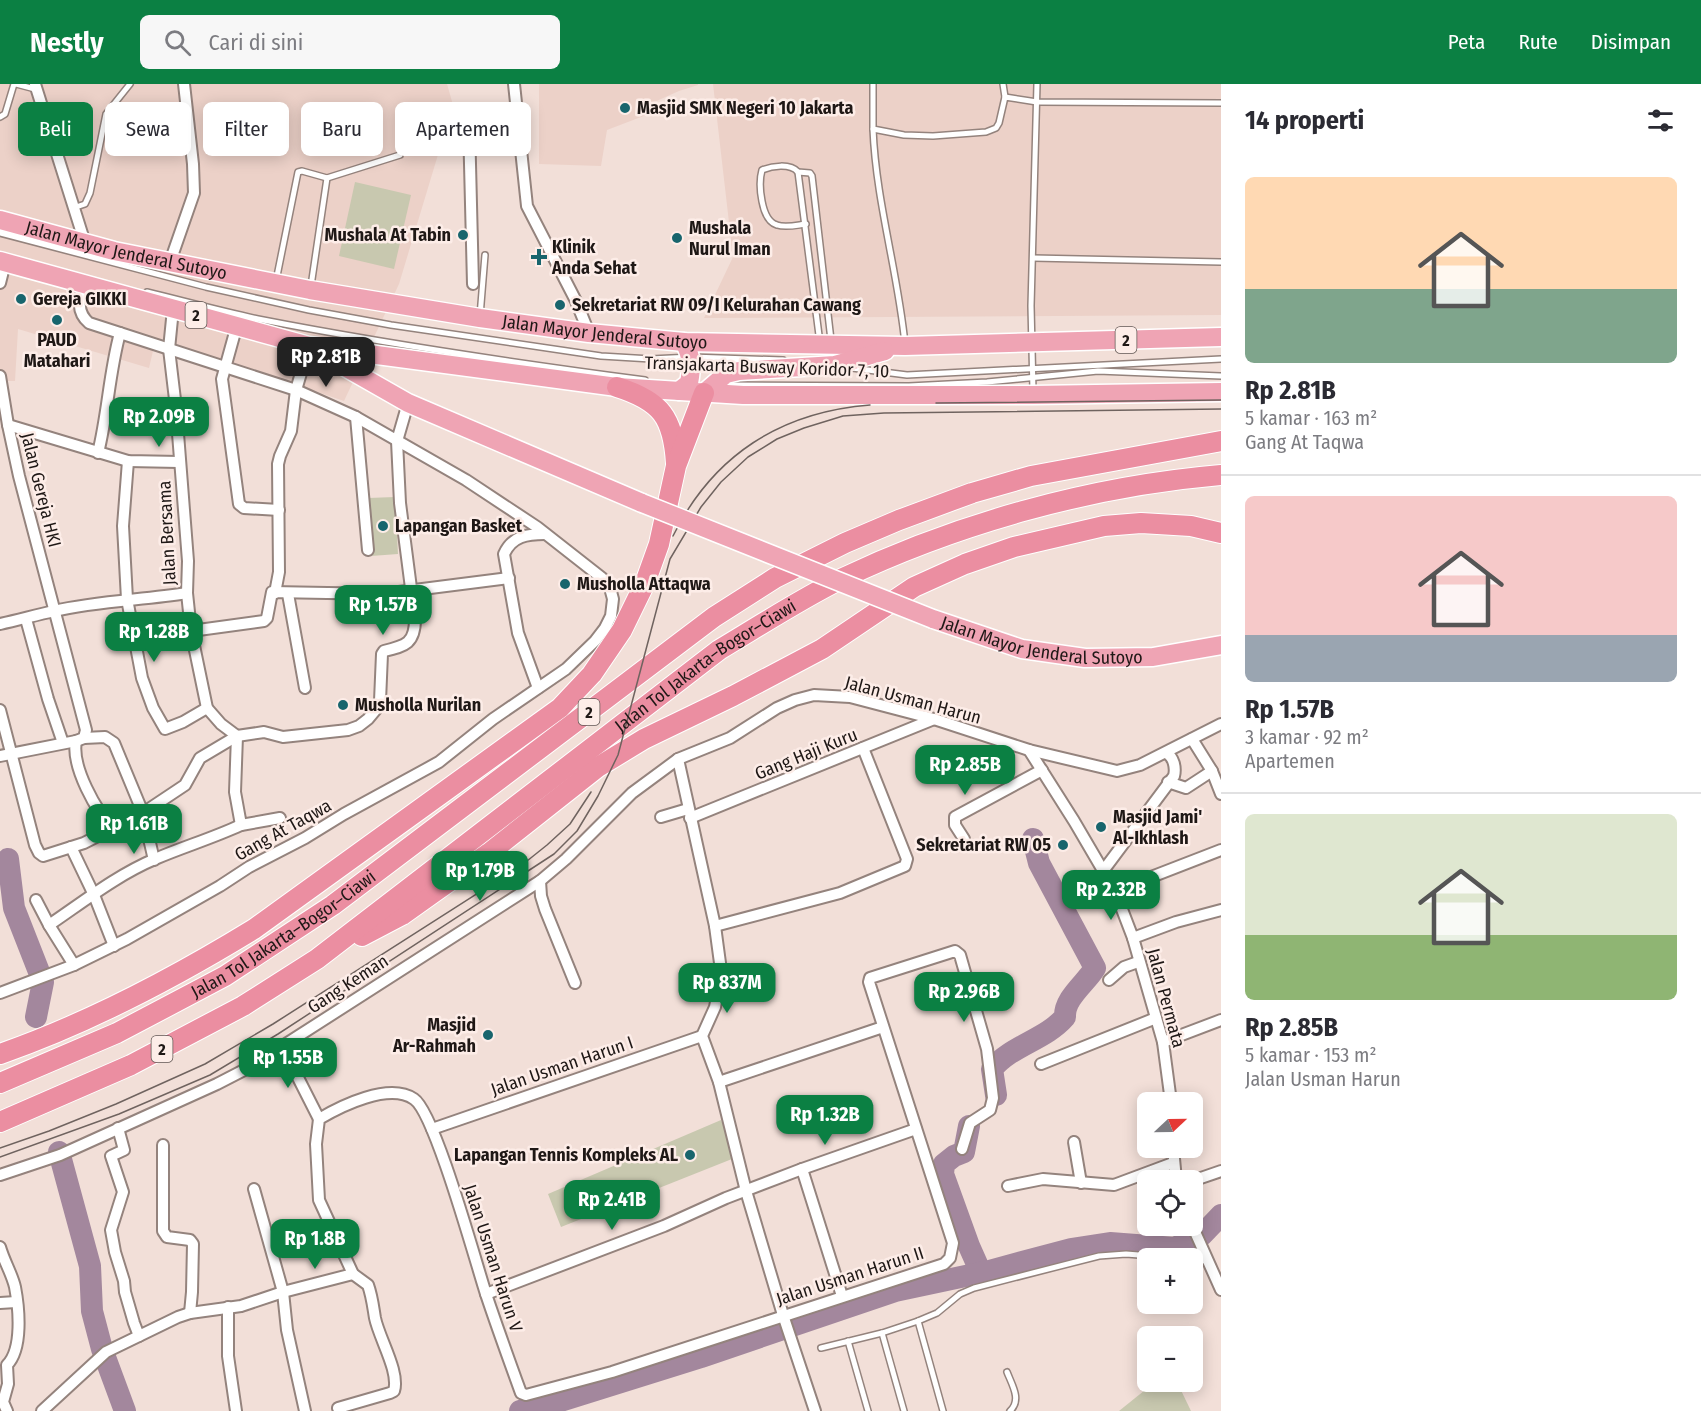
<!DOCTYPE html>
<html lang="id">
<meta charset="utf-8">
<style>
:root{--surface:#fff;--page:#f7f7f7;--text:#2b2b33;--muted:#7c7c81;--line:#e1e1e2;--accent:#0b8043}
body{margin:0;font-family:"Fira Sans Condensed",sans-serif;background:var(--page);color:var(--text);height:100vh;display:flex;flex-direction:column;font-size:22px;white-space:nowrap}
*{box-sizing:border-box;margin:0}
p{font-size:20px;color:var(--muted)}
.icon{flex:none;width:33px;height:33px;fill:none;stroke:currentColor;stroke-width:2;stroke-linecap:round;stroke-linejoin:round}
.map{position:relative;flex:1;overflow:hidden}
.panel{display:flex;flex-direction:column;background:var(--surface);width:480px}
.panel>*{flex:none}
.guide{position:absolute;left:18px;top:18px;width:570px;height:54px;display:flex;gap:12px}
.needle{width:39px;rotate:68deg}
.controls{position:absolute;left:1137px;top:1008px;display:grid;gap:12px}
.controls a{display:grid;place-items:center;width:66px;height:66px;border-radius:9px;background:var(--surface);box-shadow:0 3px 15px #0003;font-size:30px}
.price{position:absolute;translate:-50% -51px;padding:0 14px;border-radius:12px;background:var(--accent);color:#fff;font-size:20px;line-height:39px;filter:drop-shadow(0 2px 3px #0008)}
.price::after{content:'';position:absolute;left:50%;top:36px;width:18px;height:14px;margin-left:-9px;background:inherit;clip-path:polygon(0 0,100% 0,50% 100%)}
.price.current{background:#222;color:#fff}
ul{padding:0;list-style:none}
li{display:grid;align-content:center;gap:12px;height:318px;padding:0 24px}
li+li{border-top:2px solid var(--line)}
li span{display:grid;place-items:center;height:186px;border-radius:9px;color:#555}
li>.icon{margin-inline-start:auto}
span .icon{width:108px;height:108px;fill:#fffc;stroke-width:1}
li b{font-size:26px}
h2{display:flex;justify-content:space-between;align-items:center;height:72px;padding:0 24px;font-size:26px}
.pill{padding:0 21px;border-radius:9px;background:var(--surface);box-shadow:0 3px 15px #0003;font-size:21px;line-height:54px}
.pill.current{background:var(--accent);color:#fff}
header{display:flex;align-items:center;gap:36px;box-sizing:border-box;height:84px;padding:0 30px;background:var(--accent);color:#fff}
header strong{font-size:28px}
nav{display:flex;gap:33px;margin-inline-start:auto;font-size:21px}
.search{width:420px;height:54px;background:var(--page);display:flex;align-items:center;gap:15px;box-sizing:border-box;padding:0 21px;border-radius:9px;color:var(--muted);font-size:22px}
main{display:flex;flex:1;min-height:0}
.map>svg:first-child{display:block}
</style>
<header>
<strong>Nestly</strong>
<div class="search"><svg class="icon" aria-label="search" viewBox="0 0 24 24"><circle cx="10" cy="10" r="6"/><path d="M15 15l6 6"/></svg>Cari di sini</div>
<nav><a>Peta</a><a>Rute</a><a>Disimpan</a></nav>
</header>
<main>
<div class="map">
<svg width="1221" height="1327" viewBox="0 0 1221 1327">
<rect width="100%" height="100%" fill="#f2dfd8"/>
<g fill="#ecd1c8">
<path d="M0,0H447L453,21L399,200L344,317L156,254L149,284L18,245L15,297H0Z"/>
<path d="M539,0H698V1L679,7L652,19L654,28L607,46L601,82L539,80Z"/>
<path d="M713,0H1221V231L704,234L733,173Z"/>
</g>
<g fill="#c8c8af">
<path d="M355,98L411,111L394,185L339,172Z"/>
<path d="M395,413L398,470L371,472L368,414Z"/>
<path d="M721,1036L737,1073L561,1143L548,1110Z"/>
<path d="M1155,1298H1177L1191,1327H1119Z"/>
</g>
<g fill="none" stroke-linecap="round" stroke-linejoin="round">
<g stroke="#a3879d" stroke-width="22">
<path d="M8,775L14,824L43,898L36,933"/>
<path d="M996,1011L992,985C1012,961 1045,956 1065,933C1064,914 1086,899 1095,884L1039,779L1033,755"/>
<path d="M969,1042L964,1068L954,1072L944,1080L943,1090L969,1162L981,1189"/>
<path d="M59,1068L90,1182L92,1227L102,1265L125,1327"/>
<path d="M520,1327L554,1319L701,1273L895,1207L989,1187L1071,1165L1110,1159L1175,1164L1202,1151L1221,1131"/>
</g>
<g stroke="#94837d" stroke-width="8">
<g id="service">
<path d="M16,0L35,5"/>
<path d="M873,0V45L904,51L933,52L986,48L996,44L999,39L1005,13L1037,18L1221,19"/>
<path d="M1003,0L1005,13"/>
<path d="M0,33L5,30L14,0"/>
<path d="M873,45C876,118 898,188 905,260"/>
<path d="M798,88L820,259"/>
<path d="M73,124L85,120L90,109L106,30L130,0"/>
<path d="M806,140C797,141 786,144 777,141C761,137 758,100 762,86C772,82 790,79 798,88L810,89L812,92L831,256"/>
<path d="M0,149L206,203L309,226L391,241L601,272L651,275L691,273L783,276"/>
<path d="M1033,174L1221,178"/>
<path d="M276,197L298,88L302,87L327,94L400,71"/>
<path d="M311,202L327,94"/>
<path d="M147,208C184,217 221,227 258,235C386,260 516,279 645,296"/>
<path d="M480,232L485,171"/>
<path d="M852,284L907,291L1221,275"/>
<path d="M721,301L909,302L987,298L1098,287L1221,292"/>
<path d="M1033,307L1031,222L1037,0"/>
<path d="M1192,1176L1209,1177"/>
<path d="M918,1237L943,1327"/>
<path d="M882,1249L904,1327"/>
<path d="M848,1257L868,1327"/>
<path d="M821,1264L882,1249L918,1237L937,1229L960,1210L974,1204L1099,1172L1126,1170L1177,1174"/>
<path d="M1007,1288C1012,1301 1022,1316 1010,1327"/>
</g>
</g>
<g stroke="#94837d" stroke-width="14">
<g id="minor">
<path d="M35,0L85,159"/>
<path d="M514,0L527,122L576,217L589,249"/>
<path d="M170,178L194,109L193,80L184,0"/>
<path d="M0,199L5,179"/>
<path d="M473,200L469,40L475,34L518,33"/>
<path d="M173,225L169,265L176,324L188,477L187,509L191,547L207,624L221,640L237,652"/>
<path d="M237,241L222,295L239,420L244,424L279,426"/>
<path d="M0,292L8,341L19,392L86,646L84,654L76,657L0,672"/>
<path d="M356,333L368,466"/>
<path d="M8,341L128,377L179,378"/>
<path d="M98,369C108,329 109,289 120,249"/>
<path d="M128,377L123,442L127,515L142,594L153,624L165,645L183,638L207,624"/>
<path d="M275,509L279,488L278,380L280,372L291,347L296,306L309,262"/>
<path d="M288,510L305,604"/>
<path d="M26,535L48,615L63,659"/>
<path d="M0,540C18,536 36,531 54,527C97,517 143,516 187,509"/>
<path d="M191,547L264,537L267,534L272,508L383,510L509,494"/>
<path d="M538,604L518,549L504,470C512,452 527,450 545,450"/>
<path d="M0,626L35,761L39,769L43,772L84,759L143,729L185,701L200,674L237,652L264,648L283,653L348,646L359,642L368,635L378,623L380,617L382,570L384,567C406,562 415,559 415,535L400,419L397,357L408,319"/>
<path d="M237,652L235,708L241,741L280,734"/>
<path d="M84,654L105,653L114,659L143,729L154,776"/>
<path d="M1192,655L1212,687L1221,710"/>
<path d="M76,657C71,682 96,728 114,745"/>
<path d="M1029,666L1074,737L1115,807L1133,854L1163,958L1171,1018"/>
<path d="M678,675L715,842L720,879V897L715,923L702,952L719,998L746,1107L783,1231L815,1327"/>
<path d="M1168,698L1186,704L1212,687"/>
<path d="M661,733L688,725"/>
<path d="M690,734L934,635"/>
<path d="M964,755L955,741V733L1042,686"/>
<path d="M71,763L94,811L114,862"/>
<path d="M1103,787L1174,692C1176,684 1174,673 1166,669"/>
<path d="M540,797L541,812L545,825L575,899"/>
<path d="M1115,807L1221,766"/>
<path d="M36,816L49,841L74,881"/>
<path d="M49,841C83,818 117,791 155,775C183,763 213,754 241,741"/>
<path d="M715,842L840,809L905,782L907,775L863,664"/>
<path d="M1133,854L1176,838L1221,826"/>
<path d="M1109,896L1124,883L1138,878"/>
<path d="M0,909L74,881L127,855L220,802L249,783L305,754L344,730L439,678L493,635L566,585L595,557L605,544L611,532L613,515L610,504L602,494L537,443L466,396L356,333L296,306L89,239C76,228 79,214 84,200"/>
<path d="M1163,958L1221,936"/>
<path d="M282,962L319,1035"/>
<path d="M1041,980L1156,934"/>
<path d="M719,998L883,943"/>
<path d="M118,1044L124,1066L111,1072L123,1108L111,1146L115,1168L124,1197L125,1208L134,1239L139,1252"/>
<path d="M432,1045L702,952"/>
<path d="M1074,1058L1081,1099"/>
<path d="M163,1061V1147L167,1153L190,1156L193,1160L192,1208L190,1229"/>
<path d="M1173,1064L1176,1096"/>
<path d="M802,1085L842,1212"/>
<path d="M0,1091L60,1071L217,1000L250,983L540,797L566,775L632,709L678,675L730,654L777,624L795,616L814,611L850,613L934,635L1029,666L1117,687L1140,681L1221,640"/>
<path d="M1192,1097L1221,1087"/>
<path d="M1008,1102L1043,1095L1114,1101L1173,1079"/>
<path d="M254,1105L283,1208L287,1246L305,1327"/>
<path d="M1192,1141L1221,1206"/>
<path d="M0,1163C4,1177 12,1190 15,1203C19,1224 23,1265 7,1281L8,1300L3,1318L7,1327"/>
<path d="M486,1210L664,1142L726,1114L802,1085L916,1045"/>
<path d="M0,1219L16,1218"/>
<path d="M228,1223V1272L236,1327"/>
<path d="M338,1324L390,1309L394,1307C400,1288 379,1254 375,1234C373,1222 372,1212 368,1201L353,1190L319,1116L316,1060L319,1035C341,1022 389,998 414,1015C435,1029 475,1176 486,1210C497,1243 509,1276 521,1309L526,1311L612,1288L944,1180L950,1174L953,1159L869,898L870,894L955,867L960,871L987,965L993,1014L990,1026L970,1039L962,1065"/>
<path d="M42,1327L106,1268L178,1233L190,1229L241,1222L283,1208L353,1190"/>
</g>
</g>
<g stroke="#fff" stroke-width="21">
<g id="trunk">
<path id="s1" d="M0,136L114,167L310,206L480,234L589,249L684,258L905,262L1221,253"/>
<path d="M0,177L309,262L617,303L743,311H1033L1221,308"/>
<path d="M315,266L408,319L642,419"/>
<path d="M679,307L689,299C692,284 692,272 684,258"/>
<path d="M704,309L726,290L739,287L835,281L885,267"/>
<path id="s2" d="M933,535L1022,565L1085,574L1153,573L1221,561"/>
</g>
</g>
<g stroke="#fff" stroke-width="22">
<g id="motorway">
<path d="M617,303C661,317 673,333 676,379"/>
<path d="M362,852L402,831L489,769L598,683L644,655L733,612L822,565L914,503L965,480L1014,463L1104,442L1141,439L1191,442L1221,449"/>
<path d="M0,970C89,939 174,894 254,845L560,624L592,590L622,546L645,499L659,460L676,382L704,309"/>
<path id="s3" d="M0,999L117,949L225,892L333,821L714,533L775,494L845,459L899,436L972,409L1031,392L1221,357"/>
<path id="s4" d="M0,1038L131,981L243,922L317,875L719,566C759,542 799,516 841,495C958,439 1092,402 1221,391"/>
</g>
</g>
<use href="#service" stroke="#fff" stroke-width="5"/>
<use href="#minor" stroke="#fff" stroke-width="10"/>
<use href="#trunk" stroke="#efa4b4" stroke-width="18"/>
<use href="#motorway" stroke="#eb8ea1" stroke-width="20"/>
<g stroke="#6f635f" stroke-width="1.5">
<path d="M936,319L1221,316"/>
<path d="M673,452C713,371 781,328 870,321"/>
<path d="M0,1064L49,1047L116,1020L205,980L273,940L522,781L547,761L570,740L591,708"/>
<path d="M0,1073L119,1030L210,991L278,950L554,770L577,747L598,712L618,671L670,475L701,423L721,398L748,373L777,355L804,344L843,332L884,329L1221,325"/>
</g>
<g stroke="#fff" stroke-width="21" stroke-linecap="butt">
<path id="trunk-bridge" d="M642,419L933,535"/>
</g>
<use href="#trunk-bridge" stroke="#efa4b4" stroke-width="18"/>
</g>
<g fill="#18656d" stroke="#fdede8" stroke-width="2">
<circle cx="625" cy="24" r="6"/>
<circle cx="463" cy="151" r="6"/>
<circle cx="677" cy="154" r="6"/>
<path d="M536 164h6v6h6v6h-6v6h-6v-6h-6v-6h6z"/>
<circle cx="21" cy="215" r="6"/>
<circle cx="560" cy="221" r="6"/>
<circle cx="57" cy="236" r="6"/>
<circle cx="383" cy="442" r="6"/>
<circle cx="565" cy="500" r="6"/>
<circle cx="343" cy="621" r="6"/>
<circle cx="1101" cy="743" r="6"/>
<circle cx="1063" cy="761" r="6"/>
<circle cx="488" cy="951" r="6"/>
<circle cx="690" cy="1071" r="6"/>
</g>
<g text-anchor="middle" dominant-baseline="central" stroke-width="5" stroke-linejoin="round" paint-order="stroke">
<g fill="#fdede8" stroke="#625855" stroke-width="1.5">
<rect x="185.5" y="218" width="21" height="26" rx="4.5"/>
<rect x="1115.5" y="243" width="21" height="26" rx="4.5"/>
<rect x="578.5" y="615" width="21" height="26" rx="4.5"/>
<rect x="151.5" y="952" width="21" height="26" rx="4.5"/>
</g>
<g font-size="16" font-weight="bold" fill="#1f1816">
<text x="196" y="231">2</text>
<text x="1126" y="256">2</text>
<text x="589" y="628">2</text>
<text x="162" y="965">2</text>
</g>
<g font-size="18" font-weight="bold" fill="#1f1816" stroke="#fdede8" text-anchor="start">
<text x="637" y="24">Masjid SMK Negeri 10 Jakarta</text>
<text x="689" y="144">Mushala<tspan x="689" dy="21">Nurul Iman</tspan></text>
<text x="451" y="151" text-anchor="end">Mushala At Tabin</text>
<text x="552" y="163">Klinik<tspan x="552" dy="21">Anda Sehat</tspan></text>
<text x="33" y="215">Gereja GIKKI</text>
<text x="572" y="221">Sekretariat RW 09/I Kelurahan Cawang</text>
<text x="57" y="256" text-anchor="middle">PAUD<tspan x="57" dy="21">Matahari</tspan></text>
<text x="395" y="442">Lapangan Basket</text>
<text x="577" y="500">Musholla Attaqwa</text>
<text x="355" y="621">Musholla Nurilan</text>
<text x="1113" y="733">Masjid Jami'<tspan x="1113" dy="21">Al-Ikhlash</tspan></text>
<text x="1051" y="761" text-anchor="end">Sekretariat RW 05</text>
<text x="476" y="941" text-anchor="end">Masjid<tspan x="476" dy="21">Ar-Rahmah</tspan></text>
<text x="678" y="1071" text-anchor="end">Lapangan Tennis Kompleks AL</text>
</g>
<g font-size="18" fill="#1f1816" stroke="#fdede8">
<text stroke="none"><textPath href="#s1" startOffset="130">Jalan Mayor Jenderal Sutoyo</textPath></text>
<text stroke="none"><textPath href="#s1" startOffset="616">Jalan Mayor Jenderal Sutoyo</textPath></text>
<text transform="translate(767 283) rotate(2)">Transjakarta Busway Koridor 7, 10</text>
<text transform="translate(41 406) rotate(76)">Jalan Gereja HKI</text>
<text transform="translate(167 449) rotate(-93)">Jalan Bersama</text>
<text stroke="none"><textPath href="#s2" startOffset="112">Jalan Mayor Jenderal Sutoyo</textPath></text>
<text stroke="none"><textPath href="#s4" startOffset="844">Jalan Tol Jakarta–Bogor–Ciawi</textPath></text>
<text transform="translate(913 616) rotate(15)">Jalan Usman Harun</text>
<text transform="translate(806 670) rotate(-22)">Gang Haji Kuru</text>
<text transform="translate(283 746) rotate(-29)">Gang At Taqwa</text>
<text stroke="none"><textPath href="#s3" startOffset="321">Jalan Tol Jakarta–Bogor–Ciawi</textPath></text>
<text transform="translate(348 900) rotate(-33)">Gang Keman</text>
<text transform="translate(1166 914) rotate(75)">Jalan Permata</text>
<text transform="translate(562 982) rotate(-19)">Jalan Usman Harun I</text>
<text transform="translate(493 1174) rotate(72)">Jalan Usman Harun V</text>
<text transform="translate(850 1192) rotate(-18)">Jalan Usman Harun II</text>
</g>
</g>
</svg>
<div class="controls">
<a><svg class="needle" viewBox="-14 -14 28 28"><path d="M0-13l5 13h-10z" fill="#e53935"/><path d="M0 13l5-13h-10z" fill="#7c7c81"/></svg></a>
<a><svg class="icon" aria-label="locate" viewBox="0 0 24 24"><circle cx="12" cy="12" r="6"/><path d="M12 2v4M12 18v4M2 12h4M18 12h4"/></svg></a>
<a>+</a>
<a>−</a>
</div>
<b class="price current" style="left:326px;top:304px">Rp 2.81B</b>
<b class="price" style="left:159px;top:364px">Rp 2.09B</b>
<b class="price" style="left:383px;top:552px">Rp 1.57B</b>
<b class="price" style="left:154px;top:579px">Rp 1.28B</b>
<b class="price" style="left:965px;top:712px">Rp 2.85B</b>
<b class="price" style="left:134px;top:771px">Rp 1.61B</b>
<b class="price" style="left:480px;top:818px">Rp 1.79B</b>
<b class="price" style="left:1111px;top:837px">Rp 2.32B</b>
<b class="price" style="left:727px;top:930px">Rp 837M</b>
<b class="price" style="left:964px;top:939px">Rp 2.96B</b>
<b class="price" style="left:288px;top:1005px">Rp 1.55B</b>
<b class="price" style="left:825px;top:1062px">Rp 1.32B</b>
<b class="price" style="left:612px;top:1147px">Rp 2.41B</b>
<b class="price" style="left:315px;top:1186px">Rp 1.8B</b>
<div class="guide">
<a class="pill current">Beli</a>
<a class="pill">Sewa</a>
<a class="pill">Filter</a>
<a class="pill">Baru</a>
<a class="pill">Apartemen</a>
</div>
</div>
<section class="panel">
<h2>14 properti<svg class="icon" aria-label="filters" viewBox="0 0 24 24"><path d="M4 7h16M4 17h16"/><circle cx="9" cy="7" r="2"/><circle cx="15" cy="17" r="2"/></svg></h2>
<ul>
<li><span style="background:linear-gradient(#ffd9b3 60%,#7fa58c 0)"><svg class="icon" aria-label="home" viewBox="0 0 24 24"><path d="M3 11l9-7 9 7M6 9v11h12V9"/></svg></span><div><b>Rp 2.81B</b><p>5 kamar · 163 m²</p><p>Gang At Taqwa</p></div></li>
<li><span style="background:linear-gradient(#f6c9c9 75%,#9aa5b1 0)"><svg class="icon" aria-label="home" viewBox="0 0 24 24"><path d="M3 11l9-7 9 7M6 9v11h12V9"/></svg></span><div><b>Rp 1.57B</b><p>3 kamar · 92 m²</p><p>Apartemen</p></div></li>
<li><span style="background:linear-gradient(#dfe7d0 65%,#8fb573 0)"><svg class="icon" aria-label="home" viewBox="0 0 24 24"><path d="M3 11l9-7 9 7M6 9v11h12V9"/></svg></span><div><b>Rp 2.85B</b><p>5 kamar · 153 m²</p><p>Jalan Usman Harun</p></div></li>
</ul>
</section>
</main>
